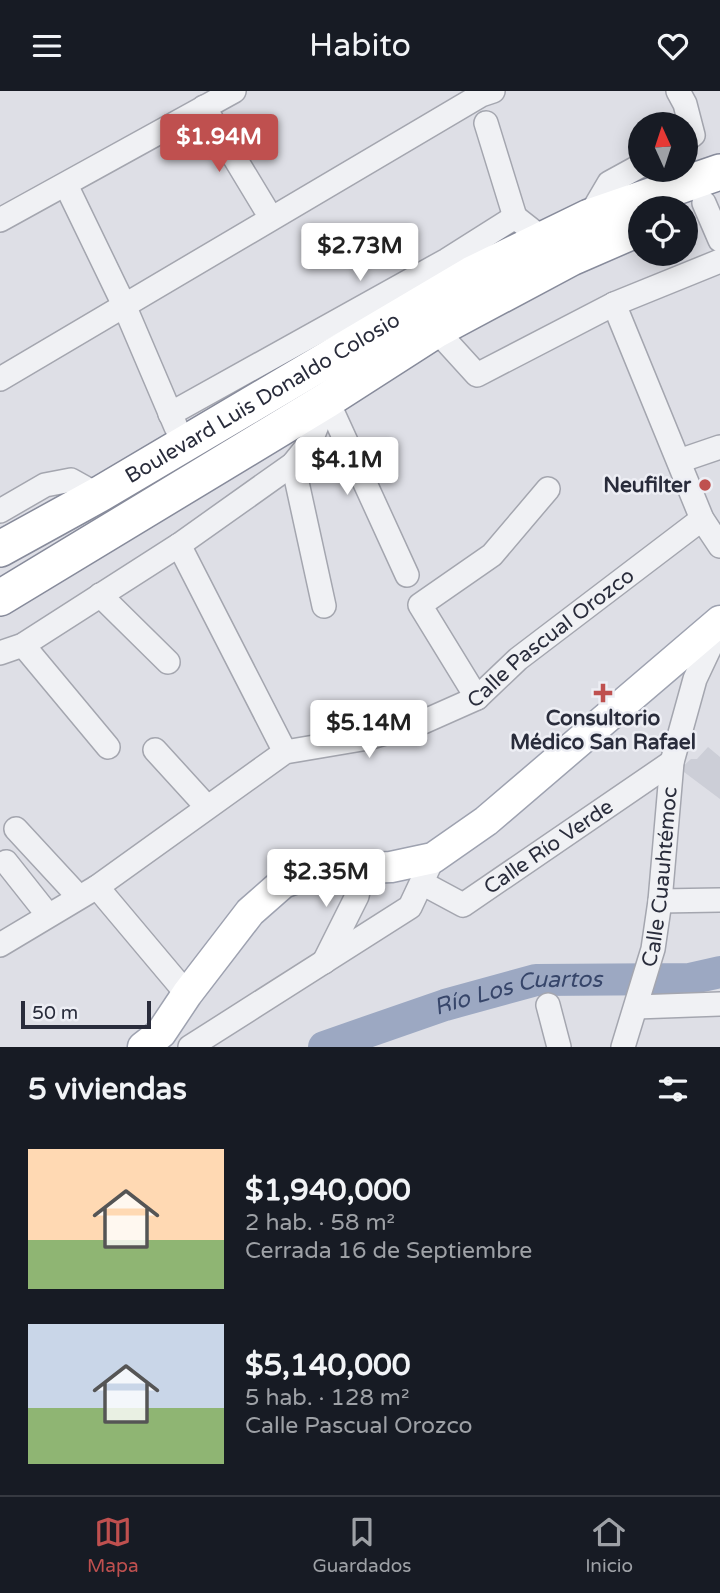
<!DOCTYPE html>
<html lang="es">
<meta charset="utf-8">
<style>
:root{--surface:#171b24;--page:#242831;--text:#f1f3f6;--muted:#9ea1a6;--line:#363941;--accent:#bf504f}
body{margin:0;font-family:"Varela Round",sans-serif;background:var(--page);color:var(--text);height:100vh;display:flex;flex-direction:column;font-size:26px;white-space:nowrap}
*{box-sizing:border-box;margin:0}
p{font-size:23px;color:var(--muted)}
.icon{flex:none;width:38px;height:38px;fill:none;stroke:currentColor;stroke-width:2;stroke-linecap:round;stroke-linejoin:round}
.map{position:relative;height:956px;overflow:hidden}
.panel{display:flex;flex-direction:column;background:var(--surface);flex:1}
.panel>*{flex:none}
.needle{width:46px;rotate:357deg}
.controls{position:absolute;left:628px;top:21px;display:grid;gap:14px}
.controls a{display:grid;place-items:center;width:70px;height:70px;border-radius:50%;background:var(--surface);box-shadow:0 4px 18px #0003;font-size:35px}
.scale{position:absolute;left:21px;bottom:18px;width:130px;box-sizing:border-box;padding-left:7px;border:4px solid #292c3b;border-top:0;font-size:19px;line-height:24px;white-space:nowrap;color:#292c3b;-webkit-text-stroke:5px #edeef4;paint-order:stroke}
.price{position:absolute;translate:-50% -60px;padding:0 16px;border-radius:7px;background:#fff;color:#222;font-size:23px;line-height:46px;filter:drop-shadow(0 2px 4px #0008)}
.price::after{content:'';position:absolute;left:50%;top:42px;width:21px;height:16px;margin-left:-10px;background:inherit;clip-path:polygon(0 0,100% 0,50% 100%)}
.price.on{background:var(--accent);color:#fff}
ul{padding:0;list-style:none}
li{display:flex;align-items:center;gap:21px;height:175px;padding:0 28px}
li span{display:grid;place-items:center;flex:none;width:196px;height:140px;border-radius:0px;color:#555}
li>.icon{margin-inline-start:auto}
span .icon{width:84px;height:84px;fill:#fffc;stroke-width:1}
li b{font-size:30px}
h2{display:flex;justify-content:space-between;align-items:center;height:84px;padding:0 28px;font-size:30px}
header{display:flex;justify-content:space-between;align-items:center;height:91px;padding:0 28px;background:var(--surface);font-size:32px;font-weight:600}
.dock{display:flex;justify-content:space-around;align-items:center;height:98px;border-top:2px solid var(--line);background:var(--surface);font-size:19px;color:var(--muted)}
.dock a{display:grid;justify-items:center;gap:4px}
.dock .on{color:var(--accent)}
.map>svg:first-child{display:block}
</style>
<header><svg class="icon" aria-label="menu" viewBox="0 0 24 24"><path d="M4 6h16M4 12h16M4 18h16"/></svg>Habito<svg class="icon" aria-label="heart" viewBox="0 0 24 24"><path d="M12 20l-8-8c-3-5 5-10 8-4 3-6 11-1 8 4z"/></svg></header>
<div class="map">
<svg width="720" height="956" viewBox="0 0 720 956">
<rect width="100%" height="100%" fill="#dedfe6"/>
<path fill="#ccced7" d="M708,656L720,666V708L680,678L691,668H697Z"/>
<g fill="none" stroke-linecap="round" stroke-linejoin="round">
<path stroke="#9ca8c2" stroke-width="32" id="s1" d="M324,956L445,914L536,889L689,888L720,881"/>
<g stroke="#a4a6af" stroke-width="26">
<g id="minor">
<path d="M678,0L685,13L693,44L686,49"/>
<path d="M204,16L271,127"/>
<path d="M486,32L515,126"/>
<path d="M66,94L124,214L176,336"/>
<path d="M704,112L720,149"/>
<path d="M589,126L609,92L640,75"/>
<path d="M0,129L234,0"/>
<path d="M614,213L702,428L720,455"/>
<path d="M436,239L477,284L614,213L720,170"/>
<path d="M0,288L481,4L493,0"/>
<path d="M327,309L407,484"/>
<path d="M170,323L447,169L515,126L543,148"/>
<path d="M679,370L720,356"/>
<path d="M293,373L324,515"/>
<path d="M0,420L45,394L71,389L98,404"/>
<path d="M179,454L285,661"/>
<path d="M100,504L168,571"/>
<path d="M23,554L108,656"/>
<path d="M0,562L23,554L179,454L293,373L310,352L327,309"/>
<path d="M477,607L420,514L492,464L548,398"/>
<path d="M155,659L207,716"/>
<path d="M16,738L78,805"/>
<path d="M6,771L48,824"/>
<path id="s2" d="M422,792L463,814L672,671"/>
<path d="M97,796L187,903"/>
<path d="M660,810L720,809"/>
<path id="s3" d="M0,854L97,796L285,661L368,647L423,631L477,607L518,568L702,428"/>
<path d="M324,871L357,805L363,778"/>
<path d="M548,914L559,956"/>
<path d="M636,916L720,913"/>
<path d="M190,956L410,816L433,767"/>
<path id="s4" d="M623,956L653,858L660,810L672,671L695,588L720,535"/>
</g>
</g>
<g stroke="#9ea2b0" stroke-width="33">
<path id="major" d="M143,956L161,942L187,903L250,821L283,792L319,779L391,776L433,767L486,730L720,530"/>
</g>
<g stroke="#878b9b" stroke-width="38">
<g id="highway">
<path id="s5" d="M0,458L98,404L472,183L589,126L720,81"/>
<path d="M0,507L327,309L436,239L571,167L640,137"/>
</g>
</g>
<use href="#minor" stroke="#f0f1f4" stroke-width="23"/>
<use href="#major" stroke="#fff" stroke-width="30"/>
<use href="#highway" stroke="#fff" stroke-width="35"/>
</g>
<g fill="#bf504f" stroke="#edeef4" stroke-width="2.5">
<circle cx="705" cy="394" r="7"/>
<path d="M599.5 591.5h7v7h7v7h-7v7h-7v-7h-7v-7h7z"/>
</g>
<g text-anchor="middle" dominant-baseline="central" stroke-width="5" stroke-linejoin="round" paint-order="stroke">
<g font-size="21" fill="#292c3b" stroke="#edeef4">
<text stroke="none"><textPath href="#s5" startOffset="303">Boulevard Luis Donaldo Colosio</textPath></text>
<text stroke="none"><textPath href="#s3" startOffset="640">Calle Pascual Orozco</textPath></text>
<text stroke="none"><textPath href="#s2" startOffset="150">Calle Río Verde</textPath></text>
<text stroke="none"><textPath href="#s4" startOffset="175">Calle Cuauhtémoc</textPath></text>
</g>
<g font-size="21" font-weight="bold" fill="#292c3b" stroke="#edeef4" text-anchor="end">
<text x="691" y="394">Neufilter</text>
<text x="603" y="627" text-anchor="middle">Consultorio<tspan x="603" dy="24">Médico San Rafael</tspan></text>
</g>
<g font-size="23" font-style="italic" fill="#37466a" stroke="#edeef4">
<text stroke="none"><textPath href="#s1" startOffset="203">Río Los Cuartos</textPath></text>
</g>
</g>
</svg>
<div class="controls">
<a><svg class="needle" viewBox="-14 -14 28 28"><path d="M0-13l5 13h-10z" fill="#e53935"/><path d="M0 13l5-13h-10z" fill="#9ea1a6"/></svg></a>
<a><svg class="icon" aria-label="locate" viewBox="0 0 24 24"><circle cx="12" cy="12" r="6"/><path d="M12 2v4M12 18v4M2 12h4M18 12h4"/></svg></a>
</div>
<div class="scale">50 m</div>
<b class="price on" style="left:219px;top:83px">$1.94M</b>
<b class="price" style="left:360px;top:192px">$2.73M</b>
<b class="price" style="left:347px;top:406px">$4.1M</b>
<b class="price" style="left:369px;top:669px">$5.14M</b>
<b class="price" style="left:326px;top:818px">$2.35M</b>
</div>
<section class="panel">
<h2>5 viviendas<svg class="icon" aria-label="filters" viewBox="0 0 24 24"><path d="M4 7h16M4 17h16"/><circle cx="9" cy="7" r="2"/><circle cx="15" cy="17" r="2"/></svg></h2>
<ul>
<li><span style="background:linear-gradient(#ffd9b3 65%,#8fb573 0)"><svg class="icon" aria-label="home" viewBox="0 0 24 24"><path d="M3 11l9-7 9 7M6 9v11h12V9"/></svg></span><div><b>$1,940,000</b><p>2 hab. · 58 m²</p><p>Cerrada 16 de Septiembre</p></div></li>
<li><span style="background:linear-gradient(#c9d6e8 60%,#8fb573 0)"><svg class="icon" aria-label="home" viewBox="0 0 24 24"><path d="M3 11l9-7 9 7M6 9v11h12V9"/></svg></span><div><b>$5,140,000</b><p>5 hab. · 128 m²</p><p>Calle Pascual Orozco</p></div></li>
</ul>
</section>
<nav class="dock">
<a class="on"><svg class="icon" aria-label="map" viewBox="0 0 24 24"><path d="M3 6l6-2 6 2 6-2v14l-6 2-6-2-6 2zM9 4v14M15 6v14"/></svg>Mapa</a>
<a><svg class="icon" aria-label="saved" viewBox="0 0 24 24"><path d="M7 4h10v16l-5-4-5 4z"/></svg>Guardados</a>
<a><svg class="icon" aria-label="home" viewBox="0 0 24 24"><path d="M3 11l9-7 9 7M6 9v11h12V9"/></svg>Inicio</a>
</nav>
